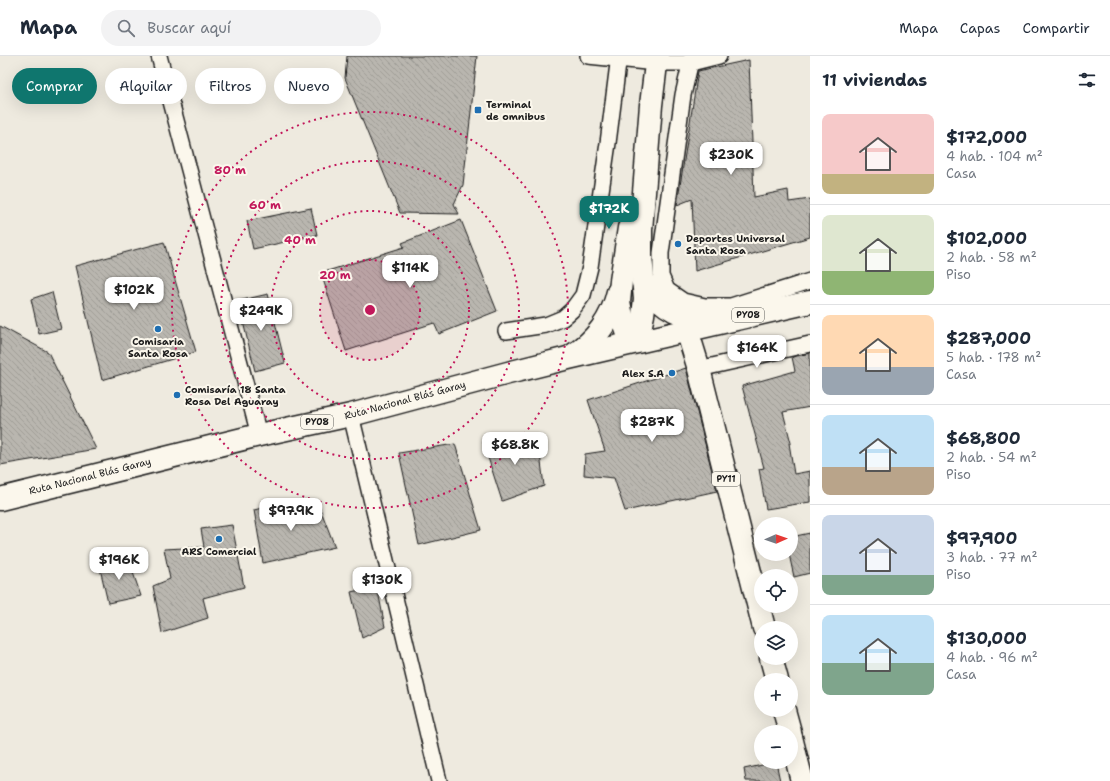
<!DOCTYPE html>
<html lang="es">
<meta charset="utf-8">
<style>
:root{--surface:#fff;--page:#f2f2f3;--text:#1f2937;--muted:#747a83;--line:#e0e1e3;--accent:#0f766e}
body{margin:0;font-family:"Shantell Sans",sans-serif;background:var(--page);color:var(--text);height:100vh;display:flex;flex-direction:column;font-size:15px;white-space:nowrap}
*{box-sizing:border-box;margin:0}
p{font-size:13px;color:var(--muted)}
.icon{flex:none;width:22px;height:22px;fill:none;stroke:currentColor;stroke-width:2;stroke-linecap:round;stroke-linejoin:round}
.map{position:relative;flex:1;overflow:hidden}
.drawer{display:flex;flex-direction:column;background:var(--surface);width:300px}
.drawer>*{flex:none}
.banner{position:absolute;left:12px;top:12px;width:380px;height:36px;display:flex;gap:8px}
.needle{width:26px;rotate:88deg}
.controls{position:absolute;left:754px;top:461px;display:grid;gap:8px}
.controls a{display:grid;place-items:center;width:44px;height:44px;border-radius:50%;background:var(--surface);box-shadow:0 4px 16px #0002;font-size:20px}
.price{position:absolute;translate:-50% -34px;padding:0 9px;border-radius:8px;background:#fff;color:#222;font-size:13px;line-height:26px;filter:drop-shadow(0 1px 2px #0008)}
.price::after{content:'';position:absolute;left:50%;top:24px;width:12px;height:9px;margin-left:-6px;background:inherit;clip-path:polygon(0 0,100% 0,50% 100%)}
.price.on{background:var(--accent);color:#fff}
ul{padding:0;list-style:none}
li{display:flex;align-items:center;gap:12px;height:100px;padding:0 12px}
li+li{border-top:1px solid var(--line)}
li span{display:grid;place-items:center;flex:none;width:112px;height:80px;border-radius:8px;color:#555}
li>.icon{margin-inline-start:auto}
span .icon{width:48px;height:48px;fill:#fffc;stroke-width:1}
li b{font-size:17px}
h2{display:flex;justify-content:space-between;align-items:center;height:48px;padding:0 12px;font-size:17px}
.pill{padding:0 14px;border-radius:18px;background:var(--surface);box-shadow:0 4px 16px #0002;font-size:14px;line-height:36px}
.pill.on{background:var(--accent);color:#fff}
header{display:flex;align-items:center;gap:24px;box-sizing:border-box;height:56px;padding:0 20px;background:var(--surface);border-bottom:1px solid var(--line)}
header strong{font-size:19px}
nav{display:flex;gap:22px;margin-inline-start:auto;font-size:14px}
.search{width:280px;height:36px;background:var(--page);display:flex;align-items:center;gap:10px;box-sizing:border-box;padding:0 14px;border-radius:22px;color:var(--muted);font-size:15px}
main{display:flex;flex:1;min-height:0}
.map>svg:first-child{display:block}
</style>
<header>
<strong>Mapa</strong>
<div class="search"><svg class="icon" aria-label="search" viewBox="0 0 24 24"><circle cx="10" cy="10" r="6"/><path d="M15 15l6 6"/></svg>Buscar aquí</div>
<nav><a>Mapa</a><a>Capas</a><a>Compartir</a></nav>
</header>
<main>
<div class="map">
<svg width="810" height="725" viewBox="0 0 810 725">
<defs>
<pattern id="building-back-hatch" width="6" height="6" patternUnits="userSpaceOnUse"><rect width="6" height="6" fill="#b9b6af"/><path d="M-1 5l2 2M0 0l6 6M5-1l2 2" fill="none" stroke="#9e9c96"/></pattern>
</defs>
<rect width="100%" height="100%" fill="#eeeadf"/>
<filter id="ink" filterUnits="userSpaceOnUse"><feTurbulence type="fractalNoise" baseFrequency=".025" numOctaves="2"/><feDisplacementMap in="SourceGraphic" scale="8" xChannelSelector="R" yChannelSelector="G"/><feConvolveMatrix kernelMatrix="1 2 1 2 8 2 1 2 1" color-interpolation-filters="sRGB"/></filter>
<g filter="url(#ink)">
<g fill="url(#building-back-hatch)" stroke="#1c1c1c">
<path d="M347,0H477L463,129L454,148L459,158L400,157L345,22Z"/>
<path d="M749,4L754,141L788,134L789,146L810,143V181L695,215L692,143L677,149L698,15Z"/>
<path d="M311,152L317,179L253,193L247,165Z"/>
<path d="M461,164L497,255L439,278L434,267L346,295L321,217L404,191L402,187Z"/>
<path d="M164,186L196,296L102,324L75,210Z"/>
<path d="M52,236L61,273L39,278L31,243Z"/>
<path d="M268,238L285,307L255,315L238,245Z"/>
<path d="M0,270L48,296L96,393L0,409Z"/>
<path d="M810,297V351L783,356L791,387H789L794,418L810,415V446L766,453L759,413L764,412L742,330L795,315L792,301Z"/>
<path d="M686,312L717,435L625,455L614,422L584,419L585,398L605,395L588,344Z"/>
<path d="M514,381L517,387L538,382L544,430L502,445L483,386Z"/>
<path d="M455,388L481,474L419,489L399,397Z"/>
<path d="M291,445L299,460L318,447L335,491L263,507L254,454Z"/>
<path d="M232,469L244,531L203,542L208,562L162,577L153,530L170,523L164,493L204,491L201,473Z"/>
<path d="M810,477V517L794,521L789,498H791V481Z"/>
<path d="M128,502L141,540L108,547L99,508Z"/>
<path d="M377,530L385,571L362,582L351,536Z"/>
<path d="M776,706L780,725H746L744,713Z"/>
</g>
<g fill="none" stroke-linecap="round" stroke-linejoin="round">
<g stroke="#1c1c1c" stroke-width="18">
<g id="minor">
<path d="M159,0L259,379"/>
<path d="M588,0L656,7H691L719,0"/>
<path d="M692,0L683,39L661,197V220L667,234L683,245L705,250H731L810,225"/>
<path d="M506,275L546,269L563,262L572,254L583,239L590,211L608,87L619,0"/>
<path d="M699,313L810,288"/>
<path d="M351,359L439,725"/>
</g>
</g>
<g stroke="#1c1c1c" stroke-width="25">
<g id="trunk">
<path d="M629,172L621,225L619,246L622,261L627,275L634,286"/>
<path d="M643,226C665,255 680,260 715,263"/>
<path d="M687,274L699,313L764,572"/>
<path d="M634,286L640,273L643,259L645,243L641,201V174L651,49L657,0"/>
<path d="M573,299C595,285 612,263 618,236"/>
<path d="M0,443L259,379L351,359L508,317L568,302L810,246"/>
<path d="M771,602L777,624"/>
<path d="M784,654L790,676"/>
<path d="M791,681L802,725"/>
</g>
</g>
<use href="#minor" stroke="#fbf7ec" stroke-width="15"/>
<use href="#trunk" stroke="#fbf7ec" stroke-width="22"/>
</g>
</g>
<circle cx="370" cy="254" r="50" fill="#c2185b" fill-opacity=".12"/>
<g fill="none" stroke="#c2185b" stroke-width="2" stroke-dasharray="2 4">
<circle cx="370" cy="254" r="50"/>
<circle cx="370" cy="254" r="99"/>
<circle cx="370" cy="254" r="149"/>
<circle cx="370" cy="254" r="198"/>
</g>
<g fill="#1f6fb2" stroke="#fbf7ec" stroke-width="1.5">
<rect x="474" y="50" width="8" height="8" rx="2"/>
<circle cx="678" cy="188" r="4"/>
<circle cx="158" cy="273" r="4"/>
<circle cx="672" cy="317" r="4"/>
<circle cx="177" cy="339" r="4"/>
<circle cx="219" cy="483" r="4"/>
</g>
<g text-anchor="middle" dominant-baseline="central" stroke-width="4" stroke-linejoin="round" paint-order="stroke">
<g fill="#fbf7ec" stroke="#5f5e5a" stroke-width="1">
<rect x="732" y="252" width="32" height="14" rx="3"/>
<rect x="301" y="359" width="32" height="14" rx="3"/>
<rect x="712" y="416" width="28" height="14" rx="3"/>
</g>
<g font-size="9" font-weight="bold" fill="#1c1c1c">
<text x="748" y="259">PY08</text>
<text x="317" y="366">PY08</text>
<text x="726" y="423">PY11</text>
</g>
<g font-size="10" font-weight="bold" fill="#1c1c1c" stroke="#fbf7ec" text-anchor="start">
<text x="486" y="48">Terminal<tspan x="486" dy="12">de omnibus</tspan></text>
<text x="686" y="182">Deportes Universal<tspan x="686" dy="12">Santa Rosa</tspan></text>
<text x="158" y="285" text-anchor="middle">Comisaria<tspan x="158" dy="12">Santa Rosa</tspan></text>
<text x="664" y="317" text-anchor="end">Alex S.A</text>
<text x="185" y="333">Comisaría 18 Santa<tspan x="185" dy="12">Rosa Del Aguaray</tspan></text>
<text x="219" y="495" text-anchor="middle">ARS Comercial</text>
</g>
<g font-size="10" fill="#1c1c1c" stroke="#fbf7ec">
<text transform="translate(405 344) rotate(-15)">Ruta Nacional Blás Garay</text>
<text transform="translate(90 420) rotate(-14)">Ruta Nacional Blás Garay</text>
</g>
</g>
<circle cx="370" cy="254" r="6" fill="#c2185b" stroke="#fbf7ec" stroke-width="2"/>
<g font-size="12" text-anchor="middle" font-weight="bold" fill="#c2185b" stroke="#fbf7ec" stroke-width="4" stroke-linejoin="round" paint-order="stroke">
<text x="230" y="118">80 m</text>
<text x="265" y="153">60 m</text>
<text x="300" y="188">40 m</text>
<text x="335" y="223">20 m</text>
</g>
</svg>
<div class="controls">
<a><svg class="needle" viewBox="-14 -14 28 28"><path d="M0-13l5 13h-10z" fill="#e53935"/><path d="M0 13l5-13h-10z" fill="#747a83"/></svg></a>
<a><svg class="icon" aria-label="locate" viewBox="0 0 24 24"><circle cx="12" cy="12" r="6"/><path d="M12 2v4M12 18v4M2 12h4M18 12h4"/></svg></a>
<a><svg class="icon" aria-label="layers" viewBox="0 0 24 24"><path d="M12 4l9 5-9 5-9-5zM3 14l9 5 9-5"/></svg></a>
<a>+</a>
<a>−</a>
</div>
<b class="price" style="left:731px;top:120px">$230K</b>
<b class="price on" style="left:609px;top:174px">$172K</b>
<b class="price" style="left:410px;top:233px">$114K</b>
<b class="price" style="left:134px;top:255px">$102K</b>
<b class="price" style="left:261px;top:276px">$249K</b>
<b class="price" style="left:757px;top:313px">$164K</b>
<b class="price" style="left:652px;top:387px">$287K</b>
<b class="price" style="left:515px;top:410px">$68.8K</b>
<b class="price" style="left:291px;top:476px">$97.9K</b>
<b class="price" style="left:119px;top:525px">$196K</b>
<b class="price" style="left:382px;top:545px">$130K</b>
<div class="banner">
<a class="pill on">Comprar</a>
<a class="pill">Alquilar</a>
<a class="pill">Filtros</a>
<a class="pill">Nuevo</a>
</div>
</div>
<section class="drawer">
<h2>11 viviendas<svg class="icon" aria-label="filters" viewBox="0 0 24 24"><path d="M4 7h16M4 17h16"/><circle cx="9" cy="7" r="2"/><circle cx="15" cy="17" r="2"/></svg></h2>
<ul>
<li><span style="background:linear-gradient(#f6c9c9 75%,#c2b280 0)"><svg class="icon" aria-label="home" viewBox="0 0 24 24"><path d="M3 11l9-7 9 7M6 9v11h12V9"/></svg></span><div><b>$172,000</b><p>4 hab. · 104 m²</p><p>Casa</p></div></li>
<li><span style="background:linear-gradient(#dfe7d0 70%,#8fb573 0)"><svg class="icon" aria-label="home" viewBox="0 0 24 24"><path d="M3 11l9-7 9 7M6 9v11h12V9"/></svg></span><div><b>$102,000</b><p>2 hab. · 58 m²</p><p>Piso</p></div></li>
<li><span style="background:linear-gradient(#ffd9b3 65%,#9aa5b1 0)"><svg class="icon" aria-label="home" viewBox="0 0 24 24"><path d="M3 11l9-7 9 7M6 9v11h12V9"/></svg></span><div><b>$287,000</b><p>5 hab. · 178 m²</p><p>Casa</p></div></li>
<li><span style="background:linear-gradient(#bfe0f5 65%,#b9a48a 0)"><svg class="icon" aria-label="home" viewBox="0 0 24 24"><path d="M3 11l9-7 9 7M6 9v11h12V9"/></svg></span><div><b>$68,800</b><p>2 hab. · 54 m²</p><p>Piso</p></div></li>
<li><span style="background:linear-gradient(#c9d6e8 75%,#7fa58c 0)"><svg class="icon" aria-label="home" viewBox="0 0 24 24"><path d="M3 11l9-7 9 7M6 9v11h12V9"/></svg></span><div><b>$97,900</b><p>3 hab. · 77 m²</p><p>Piso</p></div></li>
<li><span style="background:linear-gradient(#bfe0f5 60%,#7fa58c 0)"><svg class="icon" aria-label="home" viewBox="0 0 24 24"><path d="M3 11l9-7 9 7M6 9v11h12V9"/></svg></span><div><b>$130,000</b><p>4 hab. · 96 m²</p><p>Casa</p></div></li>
</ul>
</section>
</main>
